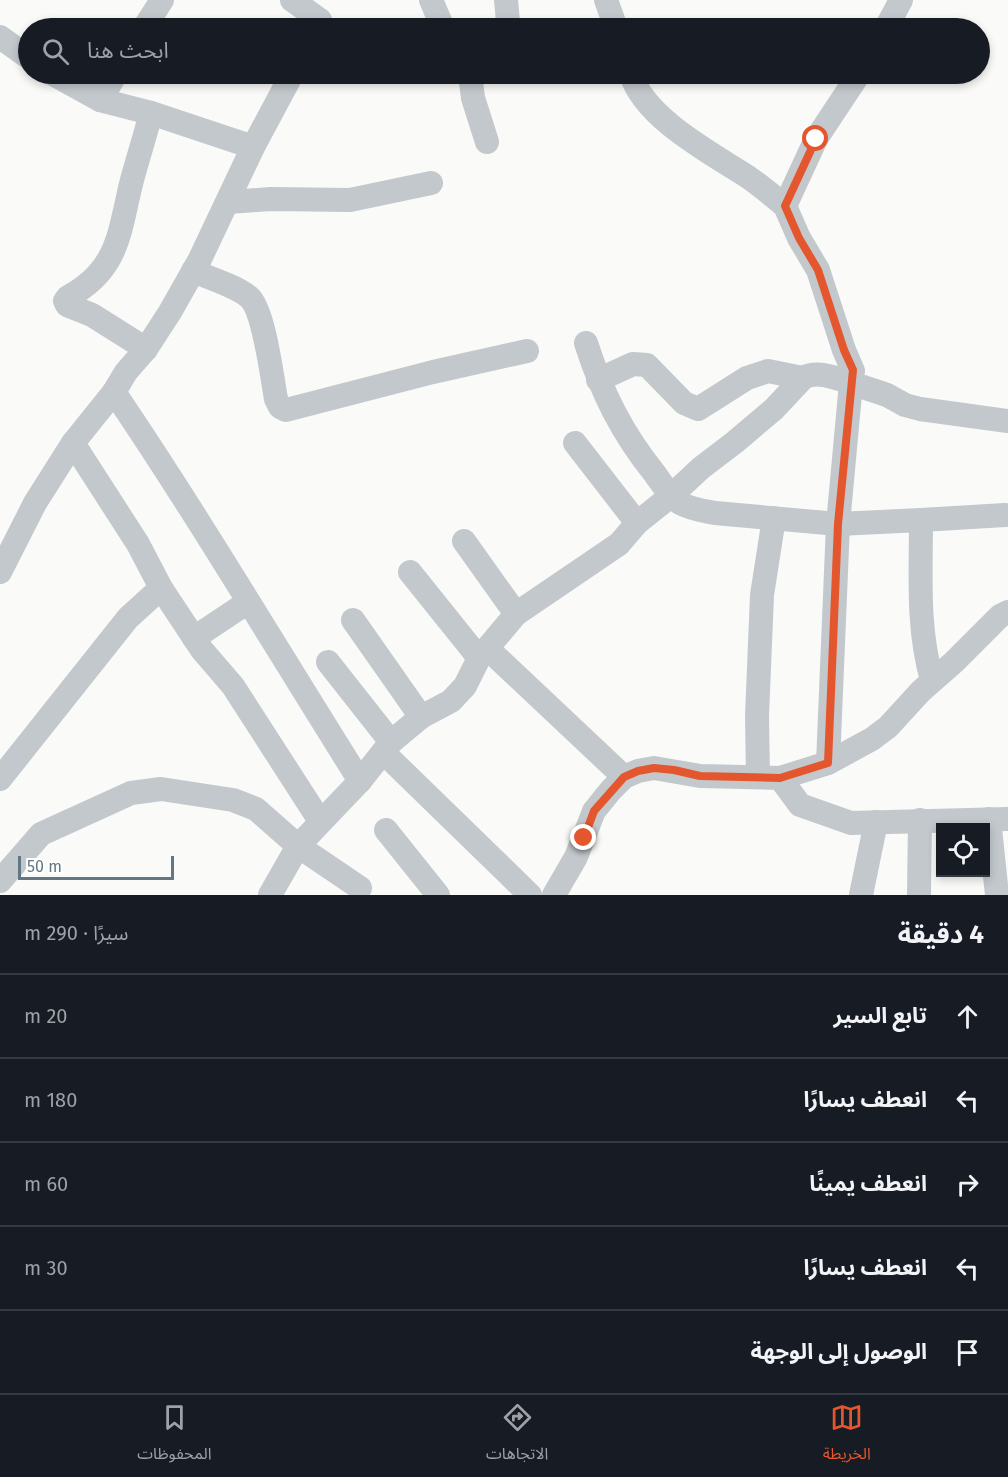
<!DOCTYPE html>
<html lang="ar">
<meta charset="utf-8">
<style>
:root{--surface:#171b24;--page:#242831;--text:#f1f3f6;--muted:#9ea1a6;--line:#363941;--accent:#e4572e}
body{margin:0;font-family:"Fira Sans","Noto Sans Arabic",sans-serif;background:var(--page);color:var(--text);direction:rtl}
.controls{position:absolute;right:18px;bottom:18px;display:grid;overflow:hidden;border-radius:0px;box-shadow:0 3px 9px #0003}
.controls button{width:54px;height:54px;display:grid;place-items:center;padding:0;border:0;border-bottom:2px solid var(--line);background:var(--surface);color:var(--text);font:30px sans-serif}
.scale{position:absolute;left:18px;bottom:15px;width:156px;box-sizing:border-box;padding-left:6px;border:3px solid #657683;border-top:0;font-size:16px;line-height:21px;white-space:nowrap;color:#657683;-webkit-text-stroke:4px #fff;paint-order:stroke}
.stop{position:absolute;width:18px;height:18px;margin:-14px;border:4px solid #e4572e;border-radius:50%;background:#fff}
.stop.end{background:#e4572e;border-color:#fff;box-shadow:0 2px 6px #0008}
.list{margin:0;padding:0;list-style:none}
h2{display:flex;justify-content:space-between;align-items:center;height:78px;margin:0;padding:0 24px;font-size:26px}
h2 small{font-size:20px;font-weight:400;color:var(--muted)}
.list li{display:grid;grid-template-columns:39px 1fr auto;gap:18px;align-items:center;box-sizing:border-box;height:84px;padding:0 24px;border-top:2px solid var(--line)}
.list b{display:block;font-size:22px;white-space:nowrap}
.list em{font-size:20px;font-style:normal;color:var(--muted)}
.icon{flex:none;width:33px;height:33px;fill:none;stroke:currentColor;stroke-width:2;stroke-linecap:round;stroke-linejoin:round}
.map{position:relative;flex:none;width:1008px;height:895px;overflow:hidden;direction:ltr}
.search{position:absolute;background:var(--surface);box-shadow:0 3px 9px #0003;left:18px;right:18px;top:18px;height:66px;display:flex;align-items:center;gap:15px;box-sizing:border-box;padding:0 21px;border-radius:33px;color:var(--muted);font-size:22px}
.sheet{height:498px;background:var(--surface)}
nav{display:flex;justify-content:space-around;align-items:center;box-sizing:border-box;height:84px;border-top:2px solid var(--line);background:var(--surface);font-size:16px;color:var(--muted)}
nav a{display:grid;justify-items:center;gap:3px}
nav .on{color:var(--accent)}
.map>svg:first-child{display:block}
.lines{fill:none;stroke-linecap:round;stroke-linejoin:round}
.minor{stroke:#c3c8cc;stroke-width:24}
.route{stroke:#e4572e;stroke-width:8}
</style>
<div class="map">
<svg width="1008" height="895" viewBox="0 0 1008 895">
<rect width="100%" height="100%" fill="#fafaf8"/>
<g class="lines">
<!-- minor -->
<g class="minor">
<polyline points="292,0 320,20"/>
<polyline points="431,0 443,28"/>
<polyline points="506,0 508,22"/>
<polyline points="606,0 616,28"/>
<polyline points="144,28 162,0"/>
<polyline points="886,28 901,0"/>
<polyline points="0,37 28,57"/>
<polyline points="53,74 100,100 151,113 253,147"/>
<polyline points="470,74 473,98 487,142"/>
<path d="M631,74C644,118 711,153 748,177C761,186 773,196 785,206"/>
<polyline points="859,74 816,139 785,206 799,238 818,270 844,350 853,371 851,383 887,395 905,405 920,409 1008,421"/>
<polyline points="100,100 116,74"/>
<polyline points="229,202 271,199 350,200 431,183"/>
<path d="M193,271C209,278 236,286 249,297C264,310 272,377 276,399L280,407L286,410L433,372L527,351"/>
<path d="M586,343C602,393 622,433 655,474C662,484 670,496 680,503C690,509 704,511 715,513L838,524L921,520C921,574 917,628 932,680"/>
<path d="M146,349L92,315L67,305L65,301L68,297C120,269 119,231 132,180C138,158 145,136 151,113"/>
<polyline points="598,380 633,364 647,365 684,403 698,409 747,378 768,371 803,378"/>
<path d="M114,392C200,519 278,651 360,781"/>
<polyline points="73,443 138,544 161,588 202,650 233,686 320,821"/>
<polyline points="575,443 637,523"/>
<polyline points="921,520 1005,515"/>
<polyline points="464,541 516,614"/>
<polyline points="0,572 35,503 73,443 114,392 126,372 146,349 170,312 200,259 253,147 292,74"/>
<polyline points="410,572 479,658"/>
<polyline points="353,620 421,717"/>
<polyline points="194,638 248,602"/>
<polyline points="488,649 624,777"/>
<polyline points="328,662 391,742"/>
<polyline points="383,752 530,895"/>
<polyline points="758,777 757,716 762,595 774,518"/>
<polyline points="780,778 800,805 851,823 1008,819"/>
<polyline points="0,779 128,618 161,588"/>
<polyline points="989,819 997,895"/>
<polyline points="386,830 438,895"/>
<polyline points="0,881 41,834 131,793 161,789 233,800 256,809 298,846 360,888"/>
<path d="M270,895L298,846L360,781L391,742L421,717L451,701L465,686L479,658L516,614L619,544L637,523L672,495L701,468L735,442L774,409L803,378C817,370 836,378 851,383L838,524L828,763"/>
<polyline points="554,895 576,857 594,811 611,790 624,777 638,771 654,768 700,776 780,778 828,763 872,739 888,727 921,691 954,662 1000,616 1008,612"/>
<polyline points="861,895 876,822"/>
<polyline points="919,895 920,820"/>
</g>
</g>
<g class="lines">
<!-- route -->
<polyline class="route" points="584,838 594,811 624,777 638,771 654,768 674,770 700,776 780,778 828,763 838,524 853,370 844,350 818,270 799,238 785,206 816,139"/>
</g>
</svg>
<div class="controls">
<button><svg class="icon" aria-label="locate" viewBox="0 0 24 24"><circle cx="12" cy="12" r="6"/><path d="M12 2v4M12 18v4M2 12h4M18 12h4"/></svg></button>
</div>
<div class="scale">50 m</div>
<div class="stop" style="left:816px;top:139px"></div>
<div class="stop end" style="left:584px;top:838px"></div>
<div class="search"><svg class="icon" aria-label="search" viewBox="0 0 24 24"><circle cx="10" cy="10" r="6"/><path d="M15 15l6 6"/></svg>ابحث هنا</div>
</div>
<section class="sheet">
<h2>4 دقيقة<small>سيرًا · 290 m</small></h2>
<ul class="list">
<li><svg class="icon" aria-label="ahead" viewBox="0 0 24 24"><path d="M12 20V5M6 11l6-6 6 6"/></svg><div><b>تابع السير</b></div><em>20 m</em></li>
<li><svg class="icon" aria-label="left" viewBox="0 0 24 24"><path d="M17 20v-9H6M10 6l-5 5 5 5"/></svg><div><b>انعطف يسارًا</b></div><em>180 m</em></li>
<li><svg class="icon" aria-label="right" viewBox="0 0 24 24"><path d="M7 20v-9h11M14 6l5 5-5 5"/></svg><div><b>انعطف يمينًا</b></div><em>60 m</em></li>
<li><svg class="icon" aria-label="left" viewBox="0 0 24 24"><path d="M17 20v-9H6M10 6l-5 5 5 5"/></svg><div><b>انعطف يسارًا</b></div><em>30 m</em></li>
<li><svg class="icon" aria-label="arrive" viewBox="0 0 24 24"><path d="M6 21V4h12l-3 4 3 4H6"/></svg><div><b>الوصول إلى الوجهة</b></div></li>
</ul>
</section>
<nav>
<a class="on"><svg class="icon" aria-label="map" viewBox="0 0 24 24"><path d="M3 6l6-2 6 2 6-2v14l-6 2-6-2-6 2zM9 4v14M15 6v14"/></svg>الخريطة</a>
<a><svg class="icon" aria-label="directions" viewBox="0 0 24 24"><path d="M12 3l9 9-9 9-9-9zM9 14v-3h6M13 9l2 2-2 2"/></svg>الاتجاهات</a>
<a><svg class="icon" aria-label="saved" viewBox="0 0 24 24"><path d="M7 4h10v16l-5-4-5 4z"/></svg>المحفوظات</a>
</nav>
